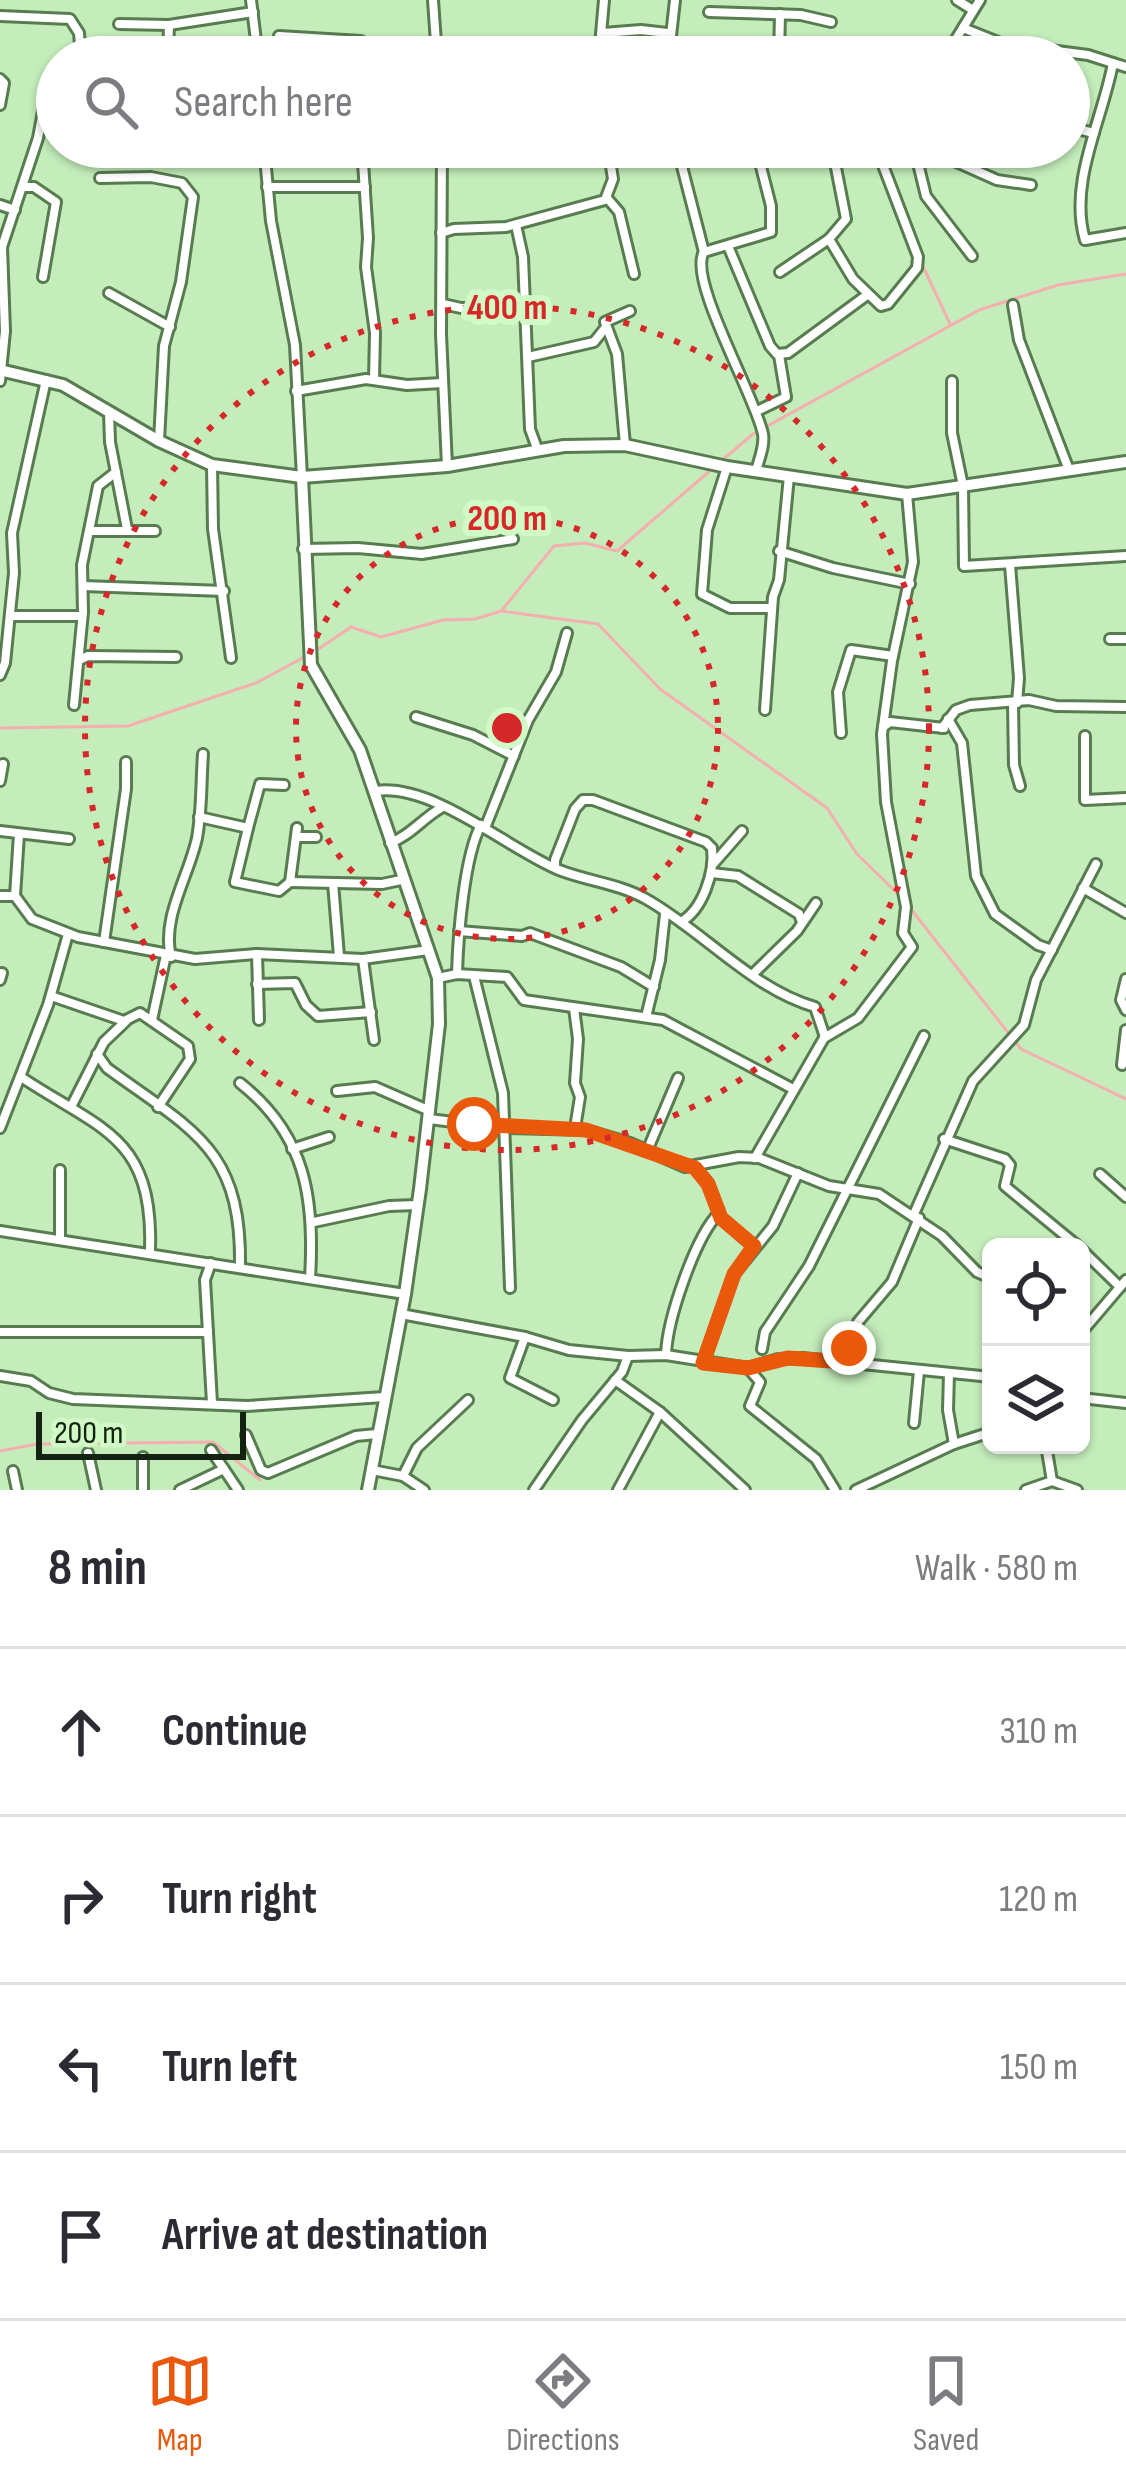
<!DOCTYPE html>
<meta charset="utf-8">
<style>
:root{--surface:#fff;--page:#f2f2f3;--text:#2b2b33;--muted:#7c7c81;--line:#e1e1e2;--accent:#ea580c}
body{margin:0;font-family:"Sofia Sans Condensed",sans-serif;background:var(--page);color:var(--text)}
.controls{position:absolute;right:36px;bottom:36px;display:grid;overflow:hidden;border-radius:18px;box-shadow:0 3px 9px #0004}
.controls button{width:108px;height:108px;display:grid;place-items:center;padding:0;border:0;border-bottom:3px solid var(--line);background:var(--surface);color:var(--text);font:60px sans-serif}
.scale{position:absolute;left:36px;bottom:30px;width:210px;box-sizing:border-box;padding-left:12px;border:6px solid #142311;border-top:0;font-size:33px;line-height:42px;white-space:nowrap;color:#142311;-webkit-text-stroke:9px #d1fac7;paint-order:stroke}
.stop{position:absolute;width:36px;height:36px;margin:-27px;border:9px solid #ea580c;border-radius:50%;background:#fff}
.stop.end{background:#ea580c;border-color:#fff;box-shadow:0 3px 12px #0008}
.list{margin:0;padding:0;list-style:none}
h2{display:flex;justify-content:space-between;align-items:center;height:156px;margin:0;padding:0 48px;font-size:51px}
h2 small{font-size:39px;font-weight:400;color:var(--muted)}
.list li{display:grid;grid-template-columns:78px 1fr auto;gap:36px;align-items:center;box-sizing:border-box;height:168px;padding:0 48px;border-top:3px solid var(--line)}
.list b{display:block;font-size:45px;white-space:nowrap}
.list em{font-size:39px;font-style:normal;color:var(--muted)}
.icon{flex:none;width:66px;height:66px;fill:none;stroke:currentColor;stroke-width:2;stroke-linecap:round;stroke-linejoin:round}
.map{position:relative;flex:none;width:1126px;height:1490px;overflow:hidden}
.search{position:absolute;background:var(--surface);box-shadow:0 3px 9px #0004;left:36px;right:36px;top:36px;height:132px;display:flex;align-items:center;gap:30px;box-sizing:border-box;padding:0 42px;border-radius:66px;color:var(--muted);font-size:45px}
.sheet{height:828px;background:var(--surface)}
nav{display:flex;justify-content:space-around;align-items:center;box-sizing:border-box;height:168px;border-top:3px solid var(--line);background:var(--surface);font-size:33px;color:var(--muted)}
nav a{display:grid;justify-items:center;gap:6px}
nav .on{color:var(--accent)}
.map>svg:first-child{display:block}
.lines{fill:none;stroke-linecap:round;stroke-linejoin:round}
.stream{stroke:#f4afae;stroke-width:3}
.minor-casing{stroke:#577c4f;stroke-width:14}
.tertiary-casing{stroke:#577c4f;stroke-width:16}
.minor{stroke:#fff;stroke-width:8}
.tertiary{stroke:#fff;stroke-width:10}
.route{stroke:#ea580c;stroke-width:15}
.ring{fill:none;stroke:#d62828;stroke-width:6;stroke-dasharray:6 12}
.centre{fill:#d62828;stroke:#d1fac7;stroke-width:6}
.ring-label{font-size:36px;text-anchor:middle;font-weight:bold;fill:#d62828;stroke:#d1fac7;stroke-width:12;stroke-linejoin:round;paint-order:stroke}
</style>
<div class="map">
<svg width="1126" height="1490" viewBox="0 0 1126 1490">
<rect width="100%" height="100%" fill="#c4edbb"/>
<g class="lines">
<!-- stream -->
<g class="stream">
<polyline points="861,40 867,57"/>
<polyline points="921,262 950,324"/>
<polyline points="720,462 753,434 979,310 1058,285 1126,274"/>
<polyline points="502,610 554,546 585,543 617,551 712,469"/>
<polyline points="317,650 351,627 381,637 443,620 475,619 501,611 598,624 660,689 827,808 857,854 900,896"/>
<polyline points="0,728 128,726 256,683 308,655"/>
<polyline points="910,908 1021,1049 1126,1099"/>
<polyline points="0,1451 37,1444 213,1442 260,1480"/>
</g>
<!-- minor casing -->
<g class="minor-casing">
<g id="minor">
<polyline points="251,0 258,57"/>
<polyline points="433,0 437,57"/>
<polyline points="957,0 973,10"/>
<polyline points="709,12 801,15 831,22"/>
<polyline points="0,16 70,19 79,33 81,57"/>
<polyline points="119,24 169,25 253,12"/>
<polyline points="963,28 1003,44 1001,57"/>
<polyline points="603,33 641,30 667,33 673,45 671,57"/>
<polyline points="279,36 361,41 360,57"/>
<polyline points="671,36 675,0"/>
<polyline points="1003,44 1088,55 1113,63"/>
<polyline points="168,57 169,25"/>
<polyline points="599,57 604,0"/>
<polyline points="779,57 780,14"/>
<polyline points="945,57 980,0"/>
<path d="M1126,67L1113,63C1103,119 1068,182 1085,240L1126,233"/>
<polyline points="0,79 4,83 0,105"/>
<polyline points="1069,127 1094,133"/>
<polyline points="264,147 271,221 295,345 302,477"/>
<polyline points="362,147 368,238 366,267 375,333 374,380"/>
<polyline points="442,147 441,334 447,466"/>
<polyline points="677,147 704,252"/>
<path d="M756,147L771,206V232L704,252C687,279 755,395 763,434C765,446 759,459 756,471"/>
<polyline points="914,147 926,196 972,256"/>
<polyline points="923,147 997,180 1031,185"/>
<polyline points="100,178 151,177 182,183 193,197 181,282 164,346 159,441"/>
<polyline points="24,187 34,187 56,202 43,277"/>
<polyline points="267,187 365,187"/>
<polyline points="607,198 619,212 634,274"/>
<polyline points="0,205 15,210"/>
<polyline points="516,225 523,257 530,429 538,451"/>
<polyline points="441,233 454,229 506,227 605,200 613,179 608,147"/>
<polyline points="829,239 853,279 881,306 888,304 917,268 918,257 876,147"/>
<polyline points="728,246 770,346 777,354 788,353 867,295"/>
<polyline points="780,272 829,239 846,219 832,147"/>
<polyline points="109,293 170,327"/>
<polyline points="443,304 461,308 525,307"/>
<polyline points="1013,305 1019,340 1069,470"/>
<polyline points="528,357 594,342 606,327"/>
<polyline points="0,381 5,331 2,247 38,138 50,74"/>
<polyline points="952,381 952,433 963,486 964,566 1126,556"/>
<polyline points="296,391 366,379 407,385 442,383"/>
<polyline points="757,411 786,397 779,355"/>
<polyline points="109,412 110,442 127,529"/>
<polyline points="625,445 617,354 605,322 630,311"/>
<polyline points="212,465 213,529 231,658"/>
<polyline points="727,467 707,530 702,594 730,608 772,608"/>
<polyline points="91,531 155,531"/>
<polyline points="303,549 358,548 422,554 513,539"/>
<polyline points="779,551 833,568 910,584"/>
<polyline points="1010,565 1019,678 1017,703"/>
<polyline points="83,586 224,591"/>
<polyline points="10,616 80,616"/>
<polyline points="1110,639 1126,639"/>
<polyline points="79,660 88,656 176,657"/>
<polyline points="0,675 5,663 14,573 12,533 46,380"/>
<polyline points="1013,704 1014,765 1020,786"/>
<polyline points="74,705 83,612 82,565 98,486 116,472"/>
<polyline points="765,710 773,597 779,580 789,476"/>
<polyline points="416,717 473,735 514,756"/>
<polyline points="948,719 962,743 976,876 995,914 1038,945 1052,950"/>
<polyline points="883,727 890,722 944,728"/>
<polyline points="942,728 956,710 970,705 1029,700 1056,706 1126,707"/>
<polyline points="841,733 838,692 851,650 893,656"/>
<polyline points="1085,736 1085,800 1126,798"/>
<polyline points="0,781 3,764"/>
<path d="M376,791C433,783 508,849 559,870C587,881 620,884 646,899C703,931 752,989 815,1007L825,1037"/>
<polyline points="199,817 248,828 260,784 284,785"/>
<polyline points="248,828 235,882 279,891 290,882 297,828"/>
<polyline points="485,828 528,720 556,672 567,633"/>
<polyline points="0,831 69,839"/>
<polyline points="19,834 15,896 32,919 78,937 195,959 257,954 363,959 429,950"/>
<polyline points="297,837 316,837"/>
<path d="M390,843C410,836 423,818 441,808"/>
<polyline points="714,863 742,831"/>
<path d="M555,867V860L575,809L583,800H593L706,842L712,848C715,872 703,909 681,922"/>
<polyline points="712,873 738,876 799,914 802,922"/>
<polyline points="290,882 382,884 401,880"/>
<polyline points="333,883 339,956"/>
<polyline points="1083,888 1126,913"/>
<polyline points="0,896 15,896"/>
<polyline points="459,931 522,936 530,933 621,967 654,987"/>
<polyline points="104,942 126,789 126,762"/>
<polyline points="257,954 259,1020"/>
<path d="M171,957C161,918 189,876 197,838C202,811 201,781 203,754"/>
<polyline points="363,959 374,1040"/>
<polyline points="754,973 797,931 816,903"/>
<path d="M457,974C458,937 464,856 481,825"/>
<polyline points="474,976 503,1093 510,1288"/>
<polyline points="438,978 457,974 507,977 524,1000 663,1020 793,1089"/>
<polyline points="1126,979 1121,1000 1126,1010"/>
<polyline points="0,980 2,973"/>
<polyline points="257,984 295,983 306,1005 318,1016 371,1012"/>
<polyline points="51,996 124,1021 140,1013 188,1046 190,1059 158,1107"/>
<polyline points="574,1008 578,1039 575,1083 580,1097 575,1128"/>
<polyline points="646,1017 660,960 665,914"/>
<polyline points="152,1020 166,955"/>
<path d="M97,1054L107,1068C193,1131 242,1148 240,1267"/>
<polyline points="1122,1065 1126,1030"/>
<path d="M21,1077C104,1132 154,1136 150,1254"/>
<path d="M240,1083C306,1135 315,1199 310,1278"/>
<polyline points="337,1091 375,1087 430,1111"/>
<polyline points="72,1105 104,1042 126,1021"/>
<polyline points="429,1119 503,1128 586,1130 630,1143 685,1167 739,1157 759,1158 829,1186 879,1194 942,1236 977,1272 991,1278"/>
<polyline points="0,1128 48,1005 68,934"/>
<polyline points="944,1139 1005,1159 1010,1165 1005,1186 1079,1247"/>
<polyline points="292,1149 329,1137"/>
<polyline points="647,1151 678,1078"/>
<polyline points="755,1158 824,1038 858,1018 912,947 903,933 906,907 886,802 882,734 892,661 913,562 907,494"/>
<polyline points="696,1169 708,1183 721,1218 754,1247"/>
<polyline points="60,1170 60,1239"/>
<polyline points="1100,1174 1126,1197"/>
<polyline points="914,1214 973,1081 1024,1025 1036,980 1096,864"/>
<polyline points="314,1222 389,1206 417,1205"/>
<polyline points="0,1231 405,1294"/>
<polyline points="1081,1249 1120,1287"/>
<polyline points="211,1263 205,1280 212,1403"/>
<polyline points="401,1314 525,1337 569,1350 628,1356 666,1355 748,1368 778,1359 803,1358 991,1377"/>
<polyline points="0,1332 208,1332"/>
<polyline points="1081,1333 1126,1280"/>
<polyline points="525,1337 510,1378 553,1400"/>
<polyline points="762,1349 765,1332 809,1266 924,1036"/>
<path d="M666,1355C667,1320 695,1237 719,1213"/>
<polyline points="703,1362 734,1274 773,1226 798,1173"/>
<polyline points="845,1362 858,1322 892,1282 919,1218"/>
<polyline points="748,1368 760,1382 750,1406 816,1459 835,1490"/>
<polyline points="949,1373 948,1410 954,1444"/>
<polyline points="0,1376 31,1381 49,1393 73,1399 247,1406 384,1397"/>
<polyline points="615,1380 660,1412 745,1490"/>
<polyline points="1081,1398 1126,1403"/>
<polyline points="914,1423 919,1371"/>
<polyline points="246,1435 261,1470 268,1473 356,1436 377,1434"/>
<polyline points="1046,1445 1052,1481"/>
<polyline points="211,1450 238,1490"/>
<polyline points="88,1453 96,1490"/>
<polyline points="372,1470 403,1476 424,1490"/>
<polyline points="13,1471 17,1490"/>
<polyline points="403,1476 417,1448 468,1400"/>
<polyline points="143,1490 143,1457"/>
<polyline points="180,1490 224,1469"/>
<polyline points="534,1490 582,1420 622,1372 628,1356"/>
<polyline points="618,1490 660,1412"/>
<polyline points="856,1490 954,1444 991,1432"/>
<polyline points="1026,1490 1052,1481 1077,1490"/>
</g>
</g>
<!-- tertiary casing -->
<g class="tertiary-casing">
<g id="tertiary">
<polyline points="0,370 63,385 159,441 212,465 302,477 447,466 564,446 625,445 727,467 907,494 1126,462"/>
<polyline points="302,477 311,665 360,750 438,978 439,1024 420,1189 405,1294 368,1490"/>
</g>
</g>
<!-- minor -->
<use href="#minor" class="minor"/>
<!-- tertiary -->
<use href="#tertiary" class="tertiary"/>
</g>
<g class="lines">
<!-- route -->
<polyline class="route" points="474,1124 586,1130 695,1168 708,1184 721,1218 754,1246 734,1274 703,1363 748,1368 788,1358 845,1362 849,1348"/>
</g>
<!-- distance rings -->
<g class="ring">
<circle cx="507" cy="728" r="211"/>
<circle cx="507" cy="728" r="422"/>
</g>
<circle cx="507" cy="728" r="18" class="centre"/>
<g class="ring-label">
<text x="507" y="319">400 m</text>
<text x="507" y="530">200 m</text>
</g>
</svg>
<div class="controls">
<button><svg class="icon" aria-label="locate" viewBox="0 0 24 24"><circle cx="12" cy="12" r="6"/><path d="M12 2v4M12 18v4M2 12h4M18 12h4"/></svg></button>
<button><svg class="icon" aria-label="layers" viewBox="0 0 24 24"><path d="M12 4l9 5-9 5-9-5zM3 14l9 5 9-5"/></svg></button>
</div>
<div class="scale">200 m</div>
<div class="stop" style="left:474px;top:1124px"></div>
<div class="stop end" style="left:849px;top:1348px"></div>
<div class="search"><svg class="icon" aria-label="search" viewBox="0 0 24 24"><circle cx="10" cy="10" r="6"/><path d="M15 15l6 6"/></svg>Search here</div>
</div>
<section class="sheet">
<h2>8 min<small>Walk · 580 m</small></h2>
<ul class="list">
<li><svg class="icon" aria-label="ahead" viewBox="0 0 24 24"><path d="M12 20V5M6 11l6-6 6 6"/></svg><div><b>Continue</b></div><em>310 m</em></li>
<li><svg class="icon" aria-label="right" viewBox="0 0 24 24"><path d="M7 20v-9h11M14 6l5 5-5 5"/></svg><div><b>Turn right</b></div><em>120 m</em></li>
<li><svg class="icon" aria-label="left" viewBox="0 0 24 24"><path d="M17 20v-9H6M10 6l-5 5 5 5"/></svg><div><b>Turn left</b></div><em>150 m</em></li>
<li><svg class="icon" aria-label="arrive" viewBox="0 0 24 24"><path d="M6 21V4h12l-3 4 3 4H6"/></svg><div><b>Arrive at destination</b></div></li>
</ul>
</section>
<nav>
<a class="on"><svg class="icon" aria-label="map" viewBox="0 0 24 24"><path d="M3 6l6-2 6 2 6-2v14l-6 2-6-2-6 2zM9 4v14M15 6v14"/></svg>Map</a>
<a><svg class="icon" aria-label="directions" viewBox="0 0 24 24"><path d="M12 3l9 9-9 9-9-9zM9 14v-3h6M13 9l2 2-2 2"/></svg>Directions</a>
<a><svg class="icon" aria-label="saved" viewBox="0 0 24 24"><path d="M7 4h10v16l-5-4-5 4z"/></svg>Saved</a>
</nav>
